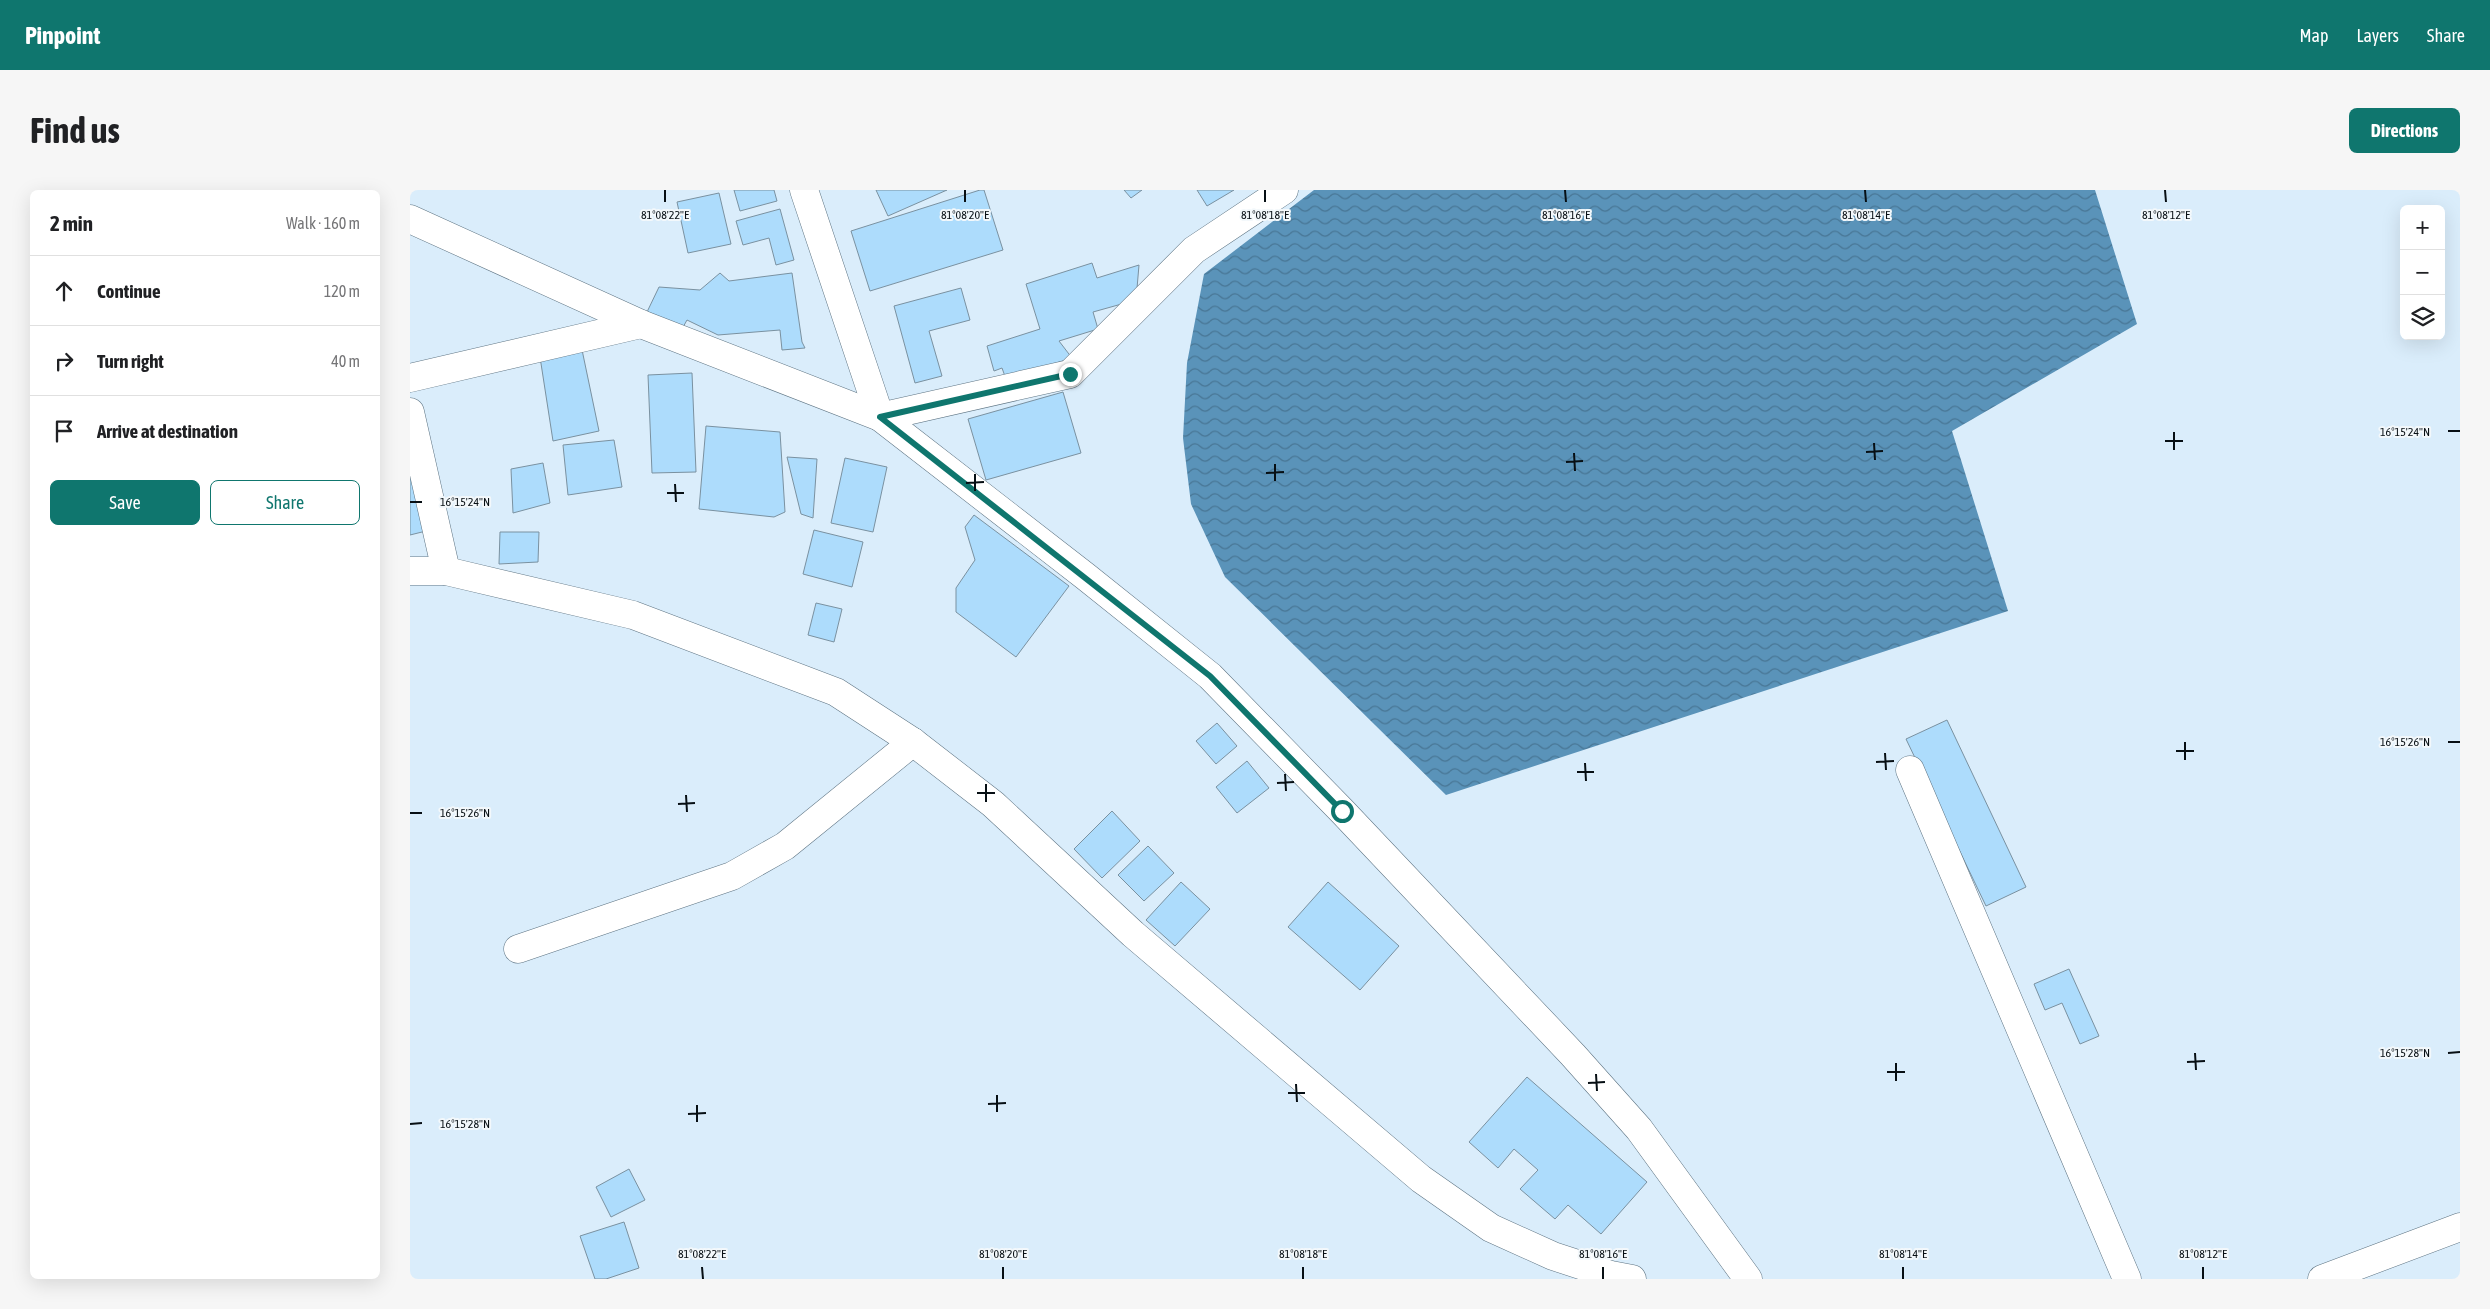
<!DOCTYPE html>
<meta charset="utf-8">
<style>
:root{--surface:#fff;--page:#f6f6f6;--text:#202124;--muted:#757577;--line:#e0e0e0;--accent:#0f766e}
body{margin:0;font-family:"Asap Condensed",sans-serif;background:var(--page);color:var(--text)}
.controls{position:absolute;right:15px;top:15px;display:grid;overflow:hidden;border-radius:8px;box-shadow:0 5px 20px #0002}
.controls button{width:45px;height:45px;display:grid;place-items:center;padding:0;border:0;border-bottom:1px solid var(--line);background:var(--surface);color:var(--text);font:25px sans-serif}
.stop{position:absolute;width:15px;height:15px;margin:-11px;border:4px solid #0f766e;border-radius:50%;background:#fff}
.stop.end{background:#0f766e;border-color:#fff;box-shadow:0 1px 5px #0008}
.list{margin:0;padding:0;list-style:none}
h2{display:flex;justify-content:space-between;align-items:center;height:65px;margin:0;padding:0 20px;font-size:21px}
h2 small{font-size:16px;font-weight:400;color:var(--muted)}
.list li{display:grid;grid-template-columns:32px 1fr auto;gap:15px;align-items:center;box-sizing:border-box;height:70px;padding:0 20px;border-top:1px solid var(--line)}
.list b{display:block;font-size:19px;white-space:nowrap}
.list em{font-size:16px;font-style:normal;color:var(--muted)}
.actions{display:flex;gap:10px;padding:15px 20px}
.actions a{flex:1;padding:11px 0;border:1px solid var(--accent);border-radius:8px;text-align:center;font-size:18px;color:var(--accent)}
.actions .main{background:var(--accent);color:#fff}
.icon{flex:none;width:28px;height:28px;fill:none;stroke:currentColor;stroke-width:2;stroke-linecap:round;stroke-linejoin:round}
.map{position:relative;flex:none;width:2050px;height:1089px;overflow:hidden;border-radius:8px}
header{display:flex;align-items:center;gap:30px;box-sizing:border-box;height:70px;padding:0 25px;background:var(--accent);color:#fff}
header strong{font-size:24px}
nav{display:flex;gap:28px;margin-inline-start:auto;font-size:18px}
.intro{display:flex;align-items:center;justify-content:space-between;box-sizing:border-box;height:120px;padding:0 30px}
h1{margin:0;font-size:35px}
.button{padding:12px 22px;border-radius:8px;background:var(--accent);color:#fff;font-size:18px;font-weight:700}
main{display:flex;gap:30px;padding:0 30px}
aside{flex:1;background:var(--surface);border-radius:8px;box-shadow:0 5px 20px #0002}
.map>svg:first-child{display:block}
.water{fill:url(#water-waves)}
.building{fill:#addcfc;stroke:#7a91a0}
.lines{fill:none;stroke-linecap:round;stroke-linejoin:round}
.minor-casing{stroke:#5e7483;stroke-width:29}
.minor{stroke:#fff;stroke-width:28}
.route{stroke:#0f766e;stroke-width:6}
.ticks{fill:none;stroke:#070f14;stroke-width:2}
.ticks-label{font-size:12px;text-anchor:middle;fill:#070f14;stroke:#f3f8fb;stroke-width:4;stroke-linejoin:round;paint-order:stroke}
</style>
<header>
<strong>Pinpoint</strong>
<nav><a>Map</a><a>Layers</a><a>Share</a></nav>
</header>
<div class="intro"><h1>Find us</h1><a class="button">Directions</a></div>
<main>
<aside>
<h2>2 min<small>Walk · 160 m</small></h2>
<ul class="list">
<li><svg class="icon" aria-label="ahead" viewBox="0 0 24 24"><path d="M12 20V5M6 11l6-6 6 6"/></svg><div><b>Continue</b></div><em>120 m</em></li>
<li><svg class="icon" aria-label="right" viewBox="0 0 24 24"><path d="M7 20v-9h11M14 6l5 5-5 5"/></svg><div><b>Turn right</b></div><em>40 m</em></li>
<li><svg class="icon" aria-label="arrive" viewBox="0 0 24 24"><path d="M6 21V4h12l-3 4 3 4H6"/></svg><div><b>Arrive at destination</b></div></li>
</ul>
<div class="actions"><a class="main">Save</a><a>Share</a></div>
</aside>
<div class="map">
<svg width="2050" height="1089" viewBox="0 0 2050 1089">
<defs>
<pattern id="water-waves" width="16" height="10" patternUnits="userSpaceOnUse" patternTransform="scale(1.25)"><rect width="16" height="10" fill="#5a93b9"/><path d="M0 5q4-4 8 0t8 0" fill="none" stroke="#487695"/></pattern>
</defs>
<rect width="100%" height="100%" fill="#daedfb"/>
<!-- water -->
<polygon class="water" points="904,0 1685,0 1727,134 1542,241 1598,421 1036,605 815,387 781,314 773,248 777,173 794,84"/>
<!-- building -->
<g class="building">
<polygon points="324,0 364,0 367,11 330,21"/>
<polygon points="466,0 537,0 478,26"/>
<polygon points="570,0 574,0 593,60 460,101 441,41"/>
<polygon points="714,0 732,0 721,8"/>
<polygon points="787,0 824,0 797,16"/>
<polygon points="309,3 321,54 278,63 267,12"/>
<polygon points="370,19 384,70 366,75 359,48 333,55 326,31"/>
<polygon points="682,73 687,88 729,75 726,110 683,122 688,139 649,151 662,168 596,189 592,178 584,181 577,156 630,139 616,94"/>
<polygon points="310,83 319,91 382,83 392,152 395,158 372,160 370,140 308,145 277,130 272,139 237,122 249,97 290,100"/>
<polygon points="551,98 560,130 519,141 532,186 505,193 484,116"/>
<polygon points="171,155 189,241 143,251 130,167"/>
<polygon points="282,183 286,282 242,283 238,185"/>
<polygon points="653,202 671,263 576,290 558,229"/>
<polygon points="296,236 370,242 375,322 364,327 289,319"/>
<polygon points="204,250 212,297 158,305 153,255"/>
<polygon points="377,267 407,269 403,328 391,324"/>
<polygon points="435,268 477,277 463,342 421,333"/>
<polygon points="133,273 140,313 103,323 101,279"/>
<polygon points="0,277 20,340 0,345"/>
<polygon points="564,325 659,396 606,467 546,422 546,398 565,370 555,337"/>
<polygon points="404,340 453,352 442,397 393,384"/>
<polygon points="90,342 129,342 128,372 89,374"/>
<polygon points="406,413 432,419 424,452 398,445"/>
<polygon points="1537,530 1616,697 1576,716 1496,549"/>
<polygon points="807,533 827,556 806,574 786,551"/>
<polygon points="837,571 859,598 827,623 806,597"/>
<polygon points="702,621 730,651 692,688 664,659"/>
<polygon points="738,656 764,683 734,711 708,685"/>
<polygon points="771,692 800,719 765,756 736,730"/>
<polygon points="918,692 989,756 950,800 878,737"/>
<polygon points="1659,779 1689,846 1670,854 1652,813 1635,820 1624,794"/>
<polygon points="1117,887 1237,992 1191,1044 1158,1015 1145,1029 1110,999 1128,980 1104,959 1088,978 1059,952"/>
<polygon points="219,979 235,1010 201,1027 186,997"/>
<polygon points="214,1032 229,1078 196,1089 185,1089 170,1046"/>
</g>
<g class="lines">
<!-- minor casing -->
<g class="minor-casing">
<g id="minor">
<polyline points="394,0 470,227 660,184 784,60 874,0"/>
<polyline points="0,29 231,134 470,227 675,386 800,486 932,621 1163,865 1229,939 1338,1089"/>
<polyline points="0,188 231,134"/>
<polyline points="0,222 36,381"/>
<polyline points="0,381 36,381 223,425 426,502 503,552 583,614 723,744 1011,989 1081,1038 1143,1066 1201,1085 1222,1089"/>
<polyline points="1500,580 1717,1089"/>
<polyline points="108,759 322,686 375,656 503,552"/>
<polyline points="1912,1089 2050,1037"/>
</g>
</g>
<!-- minor -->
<use href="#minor" class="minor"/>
</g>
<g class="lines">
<!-- route -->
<polyline class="route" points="660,184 470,227 800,486 932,621"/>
</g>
<!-- ticks -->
<path class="ticks" d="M255,0V12M555,0V12M855,0V12M1155,0L1156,12M1455,0L1456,12M1755,0L1756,12M2038,241H2050M1764,242V260M1755,251H1773M1464,253L1465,270M1456,262L1473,261M1164,263L1165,281M1156,272L1173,271M865,274V291M856,283L874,282M565,284V301M556,293L574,292M265,294L266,312M257,303H274M0,312H12M1775,552V570M2038,552H2050M1766,561H1784M1475,563L1476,580M1466,572L1484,571M1175,573L1176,591M1167,582H1184M875,584L876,601M867,593L884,592M576,594V612M567,603H585M276,605L277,622M268,614L285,613M0,623H12M1785,863L1786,880M2038,863L2050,862M1777,872L1795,871M1486,873V891M1477,882H1495M1186,884L1187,901M1178,893L1195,892M886,894L887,912M878,903H895M587,905V922M578,914L596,913M287,915V932M278,924L296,923M0,934L12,933M292,1077L293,1089M593,1077V1089M893,1077V1089M1193,1077V1089M1493,1077V1089M1793,1077V1089"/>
<g class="ticks-label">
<text x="255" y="29">81°08'22"E</text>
<text x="555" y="29">81°08'20"E</text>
<text x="855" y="29">81°08'18"E</text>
<text x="1156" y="29">81°08'16"E</text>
<text x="1456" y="29">81°08'14"E</text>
<text x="1756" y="29">81°08'12"E</text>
<text x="1995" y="246">16°15'24"N</text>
<text x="55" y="316">16°15'24"N</text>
<text x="1995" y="556">16°15'26"N</text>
<text x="55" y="627">16°15'26"N</text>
<text x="1995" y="867">16°15'28"N</text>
<text x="55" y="938">16°15'28"N</text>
<text x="292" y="1068">81°08'22"E</text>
<text x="593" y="1068">81°08'20"E</text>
<text x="893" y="1068">81°08'18"E</text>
<text x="1193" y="1068">81°08'16"E</text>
<text x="1493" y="1068">81°08'14"E</text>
<text x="1793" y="1068">81°08'12"E</text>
</g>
</svg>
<div class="controls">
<button>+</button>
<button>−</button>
<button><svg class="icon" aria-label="layers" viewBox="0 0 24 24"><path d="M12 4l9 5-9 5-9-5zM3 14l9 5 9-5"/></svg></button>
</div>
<div class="stop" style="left:932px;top:621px"></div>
<div class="stop end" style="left:660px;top:184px"></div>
</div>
</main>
